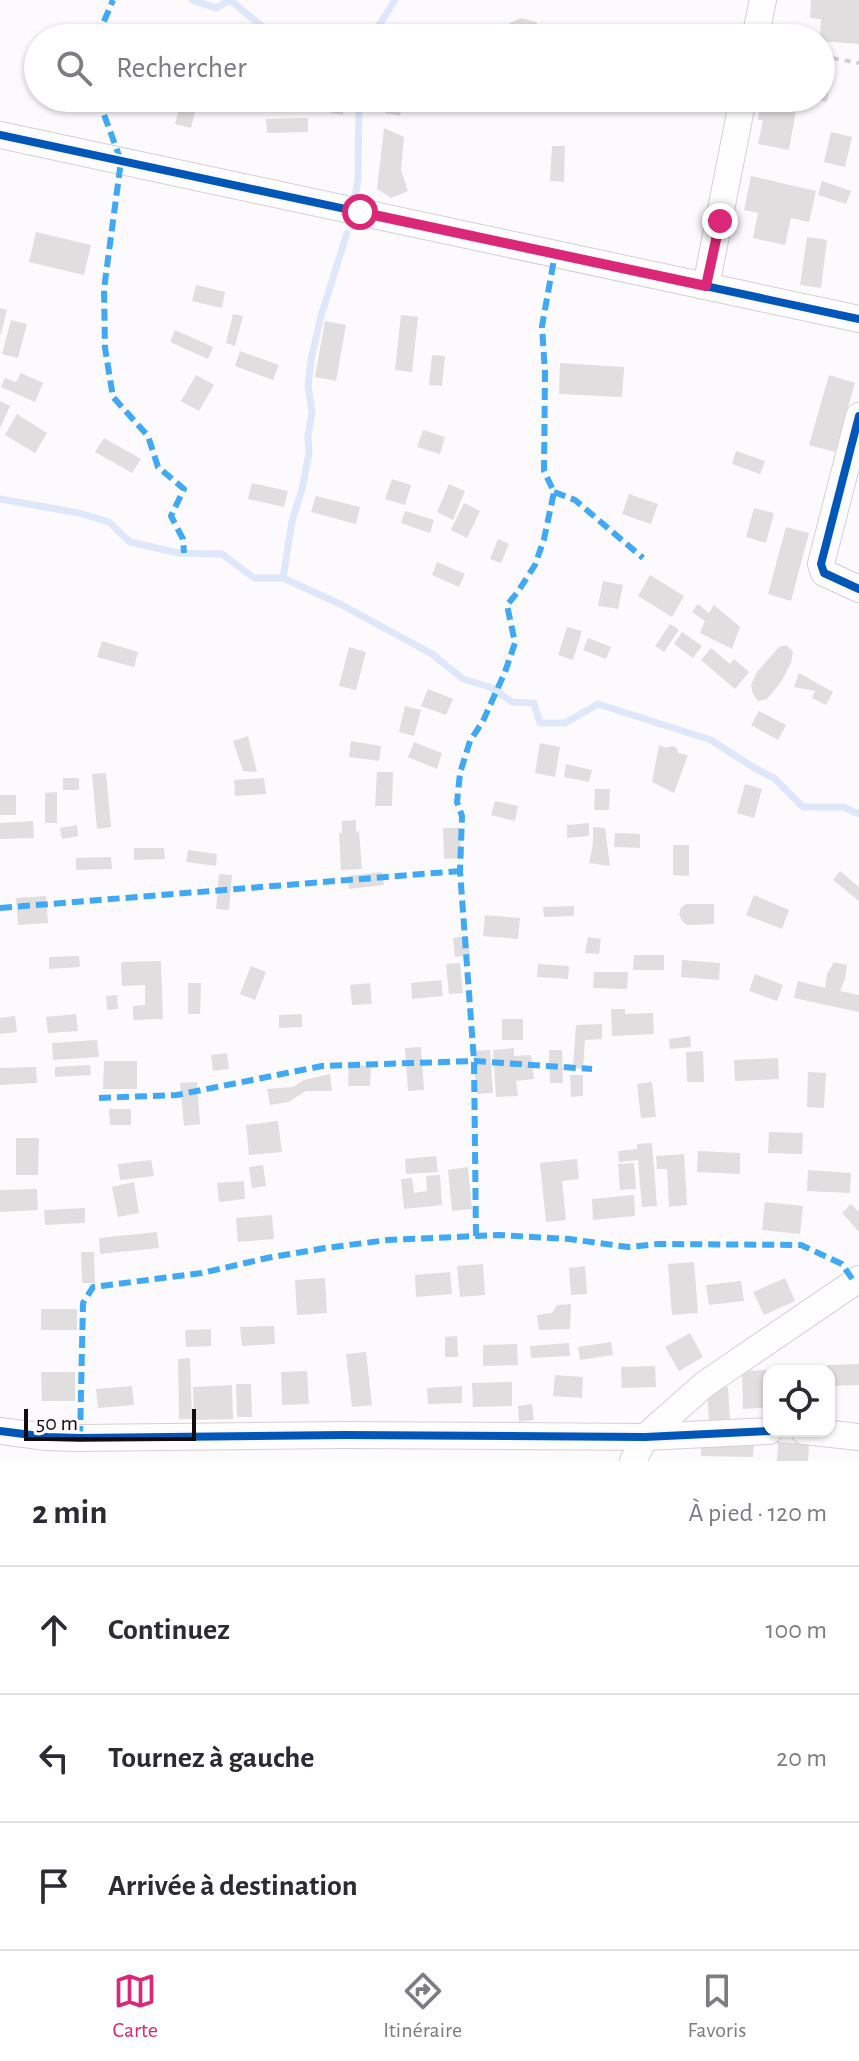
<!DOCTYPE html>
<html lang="fr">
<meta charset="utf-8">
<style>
:root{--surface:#fff;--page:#f2f2f3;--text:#2b2b33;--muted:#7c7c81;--line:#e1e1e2;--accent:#db2777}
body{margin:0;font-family:"Alegreya Sans",sans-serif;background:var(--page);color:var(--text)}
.controls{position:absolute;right:24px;bottom:24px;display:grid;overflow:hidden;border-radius:16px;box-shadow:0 2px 6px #0004}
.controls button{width:72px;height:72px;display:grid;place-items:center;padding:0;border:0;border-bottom:2px solid var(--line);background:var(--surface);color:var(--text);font:40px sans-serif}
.scale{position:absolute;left:24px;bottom:20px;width:172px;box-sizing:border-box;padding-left:8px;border:4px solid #100d10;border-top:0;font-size:22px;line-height:28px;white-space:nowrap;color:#100d10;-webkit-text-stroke:6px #fdf9fe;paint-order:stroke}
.stop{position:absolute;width:24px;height:24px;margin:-18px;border:6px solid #db2777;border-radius:50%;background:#fff}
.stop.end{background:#db2777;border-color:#fff;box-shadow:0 2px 8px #0008}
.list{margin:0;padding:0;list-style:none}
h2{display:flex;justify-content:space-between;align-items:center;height:104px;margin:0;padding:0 32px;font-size:34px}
h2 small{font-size:26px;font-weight:400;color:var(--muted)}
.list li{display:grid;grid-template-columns:52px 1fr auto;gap:24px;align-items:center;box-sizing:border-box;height:128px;padding:0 32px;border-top:2px solid var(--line)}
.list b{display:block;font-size:30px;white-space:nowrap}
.list em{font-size:26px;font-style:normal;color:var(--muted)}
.icon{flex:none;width:44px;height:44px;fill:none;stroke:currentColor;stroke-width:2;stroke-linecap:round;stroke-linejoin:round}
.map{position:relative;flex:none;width:859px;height:1461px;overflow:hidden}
.search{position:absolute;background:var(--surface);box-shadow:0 2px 6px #0004;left:24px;right:24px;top:24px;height:88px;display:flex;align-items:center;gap:20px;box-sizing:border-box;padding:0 28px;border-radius:44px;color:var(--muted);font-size:30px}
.sheet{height:488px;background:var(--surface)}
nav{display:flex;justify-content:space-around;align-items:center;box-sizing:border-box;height:112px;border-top:2px solid var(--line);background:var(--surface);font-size:22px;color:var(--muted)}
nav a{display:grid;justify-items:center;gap:4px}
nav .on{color:var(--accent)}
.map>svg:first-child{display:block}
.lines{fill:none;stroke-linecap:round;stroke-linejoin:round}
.stream{stroke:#dfe8fa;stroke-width:7}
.building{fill:#e0dede}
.minor-casing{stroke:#d3d0d4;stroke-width:28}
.path{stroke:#d2d1d2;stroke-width:4;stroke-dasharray:6 6;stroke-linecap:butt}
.minor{stroke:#fffeff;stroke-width:26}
.quiet{stroke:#3fa9f5;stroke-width:6;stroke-dasharray:12 6;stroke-linecap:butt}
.cycleway-casing{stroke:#fdf9fe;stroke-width:13}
.cycleway{stroke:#0057b8;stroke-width:8}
.route{stroke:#db2777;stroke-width:10}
</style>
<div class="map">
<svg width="859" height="1461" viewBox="0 0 859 1461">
<rect width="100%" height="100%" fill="#fcfafd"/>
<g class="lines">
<!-- stream -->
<g class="stream">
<polyline points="192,0 216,8 230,0 275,37 279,38"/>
<polyline points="371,38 395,0"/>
<polyline points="355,197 358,180 359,98"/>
<polyline points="0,499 79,513 109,522 130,542 179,553 222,554 254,578 283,578 340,604 432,654 463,679 490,687 512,702 534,703 540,723 565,723 598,704 711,740 756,769 774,778 803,807 843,807 859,814"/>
<polyline points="283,578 292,521 302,489 309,453 308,436 312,412 308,386 311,359 321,316 347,233"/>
</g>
</g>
<!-- building -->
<g class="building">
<polygon points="811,0 859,0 859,44 821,41 820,38 821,19 810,18"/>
<polygon points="521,18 536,22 541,30 543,38 503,38 504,29 510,23"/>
<polygon points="821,60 833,62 827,102 815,100 815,98 821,98"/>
<polygon points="332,98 346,98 343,115 330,113"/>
<polygon points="388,98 403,98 400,116 385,113"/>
<polygon points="761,99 797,105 789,150 758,144 763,120 758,120"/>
<polygon points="181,100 197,104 191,128 175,124"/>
<polygon points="308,118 308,132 267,133 266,119"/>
<polygon points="384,128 404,137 401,170 408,191 391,198 377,189"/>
<polygon points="831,132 852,137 845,167 824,162"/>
<polygon points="552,146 565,146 564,182 550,181"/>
<polygon points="751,176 816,191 809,222 791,218 785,245 753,238 758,213 744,210"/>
<polygon points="822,181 851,191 846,204 818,195"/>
<polygon points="36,232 91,245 84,275 29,262"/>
<polygon points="807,237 827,240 821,288 800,285"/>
<polygon points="196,285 225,292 222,308 192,301"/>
<polygon points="0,308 7,310 1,334 0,334"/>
<polygon points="233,314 243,316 235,346 226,343"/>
<polygon points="401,315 418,317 412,372 395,370"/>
<polygon points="11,320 27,324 18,358 2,354"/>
<polygon points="325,321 346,325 336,381 315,377"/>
<polygon points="175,330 213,347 208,359 170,342"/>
<polygon points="240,351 279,365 273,380 235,366"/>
<polygon points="432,355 445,356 442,386 429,385"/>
<polygon points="560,363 624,367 622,397 559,394"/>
<polygon points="21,373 43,383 35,402 1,387 5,378 16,382"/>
<polygon points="196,375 214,385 199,411 181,401"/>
<polygon points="829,375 855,383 835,452 809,445"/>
<polygon points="0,401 10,406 0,428"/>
<polygon points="17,414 47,433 35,453 5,435"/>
<polygon points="423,430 445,437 440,454 417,447"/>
<polygon points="104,438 141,459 132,473 95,452"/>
<polygon points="736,451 765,461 760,474 732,464"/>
<polygon points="392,479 411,485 405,505 385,499"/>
<polygon points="252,483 288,491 284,507 248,499"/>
<polygon points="449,484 465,491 453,520 437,512"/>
<polygon points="629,494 658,504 651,524 622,514"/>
<polygon points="316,496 360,507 356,524 311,512"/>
<polygon points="464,503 480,511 467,538 451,530"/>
<polygon points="754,508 774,513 766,543 746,537"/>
<polygon points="405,511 434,520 430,533 401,523"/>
<polygon points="786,527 809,533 791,601 768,594"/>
<polygon points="498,539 509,544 501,563 490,559"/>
<polygon points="437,562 465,574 459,587 432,575"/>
<polygon points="650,575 684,596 672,617 638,596"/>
<polygon points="603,581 623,585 618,609 598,606"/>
<polygon points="698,604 709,613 714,605 740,627 732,649 700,633 705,621 692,612"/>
<polygon points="670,624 679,630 664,652 655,646"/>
<polygon points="567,627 582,631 573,660 558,655"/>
<polygon points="682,632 702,646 693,658 674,644"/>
<polygon points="588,638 611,647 606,659 583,650"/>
<polygon points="102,641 138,652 134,667 97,657"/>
<polygon points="787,645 793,652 791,663 781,682 767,699 758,701 753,694 751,685 757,672 779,647"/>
<polygon points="349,647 366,652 356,690 339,686"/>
<polygon points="711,648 730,664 734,659 749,672 735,689 701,660"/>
<polygon points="799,673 833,692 826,705 812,698 815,691 794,687"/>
<polygon points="428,689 453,699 446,715 421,706"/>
<polygon points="405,706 421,710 414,736 399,732"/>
<polygon points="759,711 786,725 778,740 751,725"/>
<polygon points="248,736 257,772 243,771 233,741"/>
<polygon points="351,741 381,746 379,761 349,757"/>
<polygon points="414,742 442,753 437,769 408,757"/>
<polygon points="540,743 560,747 555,777 535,773"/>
<polygon points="659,745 666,748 672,746 677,748 678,753 688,755 674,793 652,782"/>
<polygon points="566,764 592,770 589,782 564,777"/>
<polygon points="377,772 393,772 392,806 375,806"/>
<polygon points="106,773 111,827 97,829 92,774"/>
<rect x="63" y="778" width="16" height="12"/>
<polygon points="264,778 266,794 235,796 234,780"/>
<polygon points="745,784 762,789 754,818 737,813"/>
<polygon points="595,789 610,789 609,810 594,810"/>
<polygon points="57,792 57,823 45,823 45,793"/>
<rect x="0" y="795" width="16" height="20"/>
<polygon points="495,801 518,806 515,821 491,815"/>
<polygon points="356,820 356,832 359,831 362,869 341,870 339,833 342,833 342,821"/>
<polygon points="33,821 34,838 0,839 0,823"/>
<polygon points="589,823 589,836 567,838 567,825"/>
<polygon points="77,825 78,836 62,839 60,828"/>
<polygon points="593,827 605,828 610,866 589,863 593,843"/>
<polygon points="443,828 460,828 461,858 444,859"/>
<polygon points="615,833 640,834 640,848 614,847"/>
<polygon points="673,845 689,845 689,876 673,875"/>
<polygon points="134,848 164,848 165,859 134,860"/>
<polygon points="188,850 217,854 216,866 186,862"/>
<polygon points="111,857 112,869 76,870 76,858"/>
<polygon points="840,871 859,887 859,901 833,880"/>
<polygon points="382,872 384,885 349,889 348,876"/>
<polygon points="219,874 232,875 229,910 216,909"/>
<polygon points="754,895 789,910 782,929 746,915"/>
<polygon points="46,896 48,923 18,925 16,898"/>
<polygon points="686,904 714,904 714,924 687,925 682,921 679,914 681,908"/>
<polygon points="574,906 574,916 544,917 543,907"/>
<polygon points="485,915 520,918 518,939 483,936"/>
<polygon points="468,936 470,955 455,957 453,938"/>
<polygon points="588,937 601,939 599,954 585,953"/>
<polygon points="634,955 664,955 664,970 633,970"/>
<polygon points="79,956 80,967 49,969 49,957"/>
<polygon points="682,960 720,963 719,980 681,977"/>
<polygon points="161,961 163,1019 133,1020 133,1006 145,1005 145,985 122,986 121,962"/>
<polygon points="834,962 847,965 845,979 840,991 859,995 859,1012 794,998 798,981 825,988 827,974"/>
<polygon points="460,963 463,993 449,994 446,964"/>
<polygon points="538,964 569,966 568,979 537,977"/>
<polygon points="251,966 266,972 255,1000 240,994"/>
<polygon points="594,972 628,972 627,989 593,988"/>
<polygon points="755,974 783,985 777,1001 749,991"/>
<polygon points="441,980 443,996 412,999 411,983"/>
<polygon points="188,983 201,983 200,1014 188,1014"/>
<polygon points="370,983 372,1004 352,1005 350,985"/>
<polygon points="117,995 118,1009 107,1010 106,996"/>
<polygon points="611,1009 625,1009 625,1014 653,1013 654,1034 612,1036"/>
<polygon points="76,1014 78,1031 48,1033 46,1017"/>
<polygon points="302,1014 302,1027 279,1028 279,1015"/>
<polygon points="15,1016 17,1032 0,1034 0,1018"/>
<rect x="502" y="1019" width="21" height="21"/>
<polygon points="602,1024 602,1039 585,1040 583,1069 573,1068 576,1025"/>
<polygon points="690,1036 691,1047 670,1049 669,1039"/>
<polygon points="97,1040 99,1057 53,1060 52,1043"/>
<polygon points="421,1047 424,1090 408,1091 405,1048"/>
<polygon points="514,1048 514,1056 531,1055 534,1079 516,1081 518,1096 496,1097 493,1050"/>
<polygon points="490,1050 493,1093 477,1094 473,1051"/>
<polygon points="549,1050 562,1050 563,1083 550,1083"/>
<polygon points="703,1051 704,1082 687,1082 686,1052"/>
<polygon points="227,1053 229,1069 213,1071 211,1055"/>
<polygon points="778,1058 779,1079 735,1081 734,1060"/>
<polygon points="104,1061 137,1061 137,1089 103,1089"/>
<polygon points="90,1065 91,1075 55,1077 55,1067"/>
<polygon points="349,1065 371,1066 370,1086 348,1086"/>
<polygon points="36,1067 37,1083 0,1085 0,1068"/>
<polygon points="808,1072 826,1073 824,1108 807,1107"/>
<polygon points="330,1074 332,1091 306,1091 288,1102 270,1105 267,1089 293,1087 304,1080"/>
<polygon points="570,1075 583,1075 583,1096 571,1097"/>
<polygon points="197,1082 200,1124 184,1126 180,1083"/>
<polygon points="652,1082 656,1117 641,1118 637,1084"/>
<polygon points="109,1109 131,1109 131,1125 110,1125"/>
<polygon points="278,1121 282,1152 249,1155 246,1125"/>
<polygon points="769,1132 803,1133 802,1154 768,1153"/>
<polygon points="16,1138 39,1138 38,1175 16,1175"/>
<polygon points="652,1143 657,1206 642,1207 638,1160 619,1162 618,1151 637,1149 637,1144"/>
<polygon points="698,1151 740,1153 740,1174 697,1172"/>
<polygon points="684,1154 687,1205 669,1207 667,1169 657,1169 656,1156"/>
<polygon points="436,1156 438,1172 406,1174 405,1159"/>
<polygon points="577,1159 579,1179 562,1181 566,1220 546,1222 540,1163"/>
<polygon points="151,1160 154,1176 120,1180 118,1164"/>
<polygon points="634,1163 636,1189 620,1190 618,1164"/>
<polygon points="263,1165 266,1186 252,1188 249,1167"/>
<polygon points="468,1167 472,1209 452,1211 448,1170"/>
<polygon points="808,1170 851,1173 850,1193 807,1191"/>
<polygon points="440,1175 442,1205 404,1209 401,1179 412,1178 414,1193 427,1191 426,1176"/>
<polygon points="244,1181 245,1199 219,1202 217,1183"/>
<polygon points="134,1182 139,1213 118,1217 112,1187"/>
<polygon points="37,1189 38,1210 0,1212 0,1190"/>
<polygon points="634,1195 635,1216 593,1220 592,1199"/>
<polygon points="765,1202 803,1206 800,1234 762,1230"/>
<polygon points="851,1204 858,1211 859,1210 859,1232 842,1213"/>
<polygon points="85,1208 85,1223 45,1225 44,1210"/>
<polygon points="272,1215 274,1239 238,1242 236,1218"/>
<polygon points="157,1232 159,1248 100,1254 99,1238"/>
<polygon points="81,1252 94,1252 95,1283 82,1283"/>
<polygon points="694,1262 698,1313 672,1315 668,1264"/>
<polygon points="483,1264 485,1295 460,1297 457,1266"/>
<polygon points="585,1266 587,1294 571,1295 569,1268"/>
<polygon points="450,1272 452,1294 416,1297 415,1275"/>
<polygon points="325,1278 327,1313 297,1315 295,1280"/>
<polygon points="785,1278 795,1301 764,1315 753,1292"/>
<polygon points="741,1281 744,1301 709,1305 706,1285"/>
<polygon points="571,1304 570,1329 539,1330 537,1315 552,1313 557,1305"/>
<rect x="41" y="1309" width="36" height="21"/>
<polygon points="274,1326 275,1344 242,1346 240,1327"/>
<polygon points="211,1329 211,1346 186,1347 185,1330"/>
<polygon points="690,1333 703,1357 679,1371 665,1347"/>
<polygon points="457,1336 458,1357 445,1357 445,1337"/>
<polygon points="611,1342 613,1355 580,1360 578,1347"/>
<polygon points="569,1343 570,1356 531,1358 530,1346"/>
<polygon points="517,1344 518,1365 483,1366 483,1345"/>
<polygon points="366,1352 372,1405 352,1407 346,1354"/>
<polygon points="190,1358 192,1419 179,1419 178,1359"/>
<polygon points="859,1364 859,1385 829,1386 829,1371 827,1371 827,1365"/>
<polygon points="655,1366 656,1387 622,1388 621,1367"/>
<polygon points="769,1370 769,1407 743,1409 742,1371"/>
<polygon points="307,1371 309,1404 282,1405 281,1372"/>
<polygon points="41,1372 75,1372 75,1401 42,1401"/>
<polygon points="555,1375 583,1377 582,1398 553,1396"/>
<polygon points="512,1382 512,1406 473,1407 472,1383"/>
<polygon points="236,1384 251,1384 252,1417 237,1417"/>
<polygon points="232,1385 233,1419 194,1420 193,1387"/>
<polygon points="132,1386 134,1405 98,1408 96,1389"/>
<polygon points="462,1386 462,1403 428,1404 427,1388"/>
<polygon points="728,1387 730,1421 709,1422 707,1388"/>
<polygon points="532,1404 534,1420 519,1422 518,1406"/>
<polygon points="701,1440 754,1440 753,1457 701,1456"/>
<polygon points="778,1442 809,1444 808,1461 777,1461"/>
</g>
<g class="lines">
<!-- minor casing -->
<g class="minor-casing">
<g id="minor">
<polyline points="755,38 763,0"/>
<polyline points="0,135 859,319"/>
<polyline points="706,286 743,98"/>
<polyline points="859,416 821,564 824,573 859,589"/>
<polyline points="0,1431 47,1437 80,1438 344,1435 645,1437 769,1431"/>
<polyline points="804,1431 859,1437"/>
<polyline points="633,1461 645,1437 705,1384 859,1279"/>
</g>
</g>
<!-- path -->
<polyline class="path" points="821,56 859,63"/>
<!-- minor -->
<use href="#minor" class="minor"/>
<!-- quiet -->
<g class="quiet">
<polyline points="97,38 113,0"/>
<polyline points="98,98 121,161 104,289 105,348 113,397 148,436 158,467 184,489 171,516 183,539 184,553"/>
<polyline points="554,492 575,500 643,558"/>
<polyline points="0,908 460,871"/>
<polyline points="99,1098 177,1095 322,1066 474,1061 592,1069"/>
<polyline points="476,1236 474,1061 460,871 462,816 457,802 460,773 470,741 483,721 505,672 515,643 507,605 517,593 535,565 544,539 554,492 544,471 545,373 542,326 555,254"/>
<polyline points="80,1438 83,1303 93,1287 202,1273 267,1258 325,1248 388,1240 499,1235 569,1239 628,1247 658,1244 801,1245 842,1264 855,1283"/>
</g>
<!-- cycleway casing -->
<g class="cycleway-casing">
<g id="cycleway">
<polyline points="0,135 859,319"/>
<polyline points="859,416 821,564 824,573 859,589"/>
<polyline points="0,1431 47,1437 80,1438 344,1435 645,1437 769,1431"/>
</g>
</g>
<!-- cycleway -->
<use href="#cycleway" class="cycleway"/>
</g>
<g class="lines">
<!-- route -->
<polyline class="route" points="360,212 706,286 720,221"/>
</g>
</svg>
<div class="controls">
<button><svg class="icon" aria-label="locate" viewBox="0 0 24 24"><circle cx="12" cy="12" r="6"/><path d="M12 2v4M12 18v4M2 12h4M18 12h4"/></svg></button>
</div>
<div class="scale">50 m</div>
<div class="stop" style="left:360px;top:212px"></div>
<div class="stop end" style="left:720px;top:221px"></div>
<div class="search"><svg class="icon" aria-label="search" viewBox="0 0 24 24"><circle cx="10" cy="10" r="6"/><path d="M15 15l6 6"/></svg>Rechercher</div>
</div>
<section class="sheet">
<h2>2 min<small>À pied · 120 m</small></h2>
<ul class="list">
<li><svg class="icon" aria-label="ahead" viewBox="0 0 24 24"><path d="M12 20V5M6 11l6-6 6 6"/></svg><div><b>Continuez</b></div><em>100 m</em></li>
<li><svg class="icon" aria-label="left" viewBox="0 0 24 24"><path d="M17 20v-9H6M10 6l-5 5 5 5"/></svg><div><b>Tournez à gauche</b></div><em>20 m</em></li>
<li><svg class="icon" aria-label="arrive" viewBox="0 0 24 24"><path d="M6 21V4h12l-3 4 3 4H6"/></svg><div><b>Arrivée à destination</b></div></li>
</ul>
</section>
<nav>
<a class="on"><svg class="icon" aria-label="map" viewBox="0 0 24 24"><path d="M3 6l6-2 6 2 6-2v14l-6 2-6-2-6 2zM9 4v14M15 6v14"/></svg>Carte</a>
<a><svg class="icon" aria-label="directions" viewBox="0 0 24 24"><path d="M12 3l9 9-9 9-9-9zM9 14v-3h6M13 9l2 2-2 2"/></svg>Itinéraire</a>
<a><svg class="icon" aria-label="saved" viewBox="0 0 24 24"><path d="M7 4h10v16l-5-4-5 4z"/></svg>Favoris</a>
</nav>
